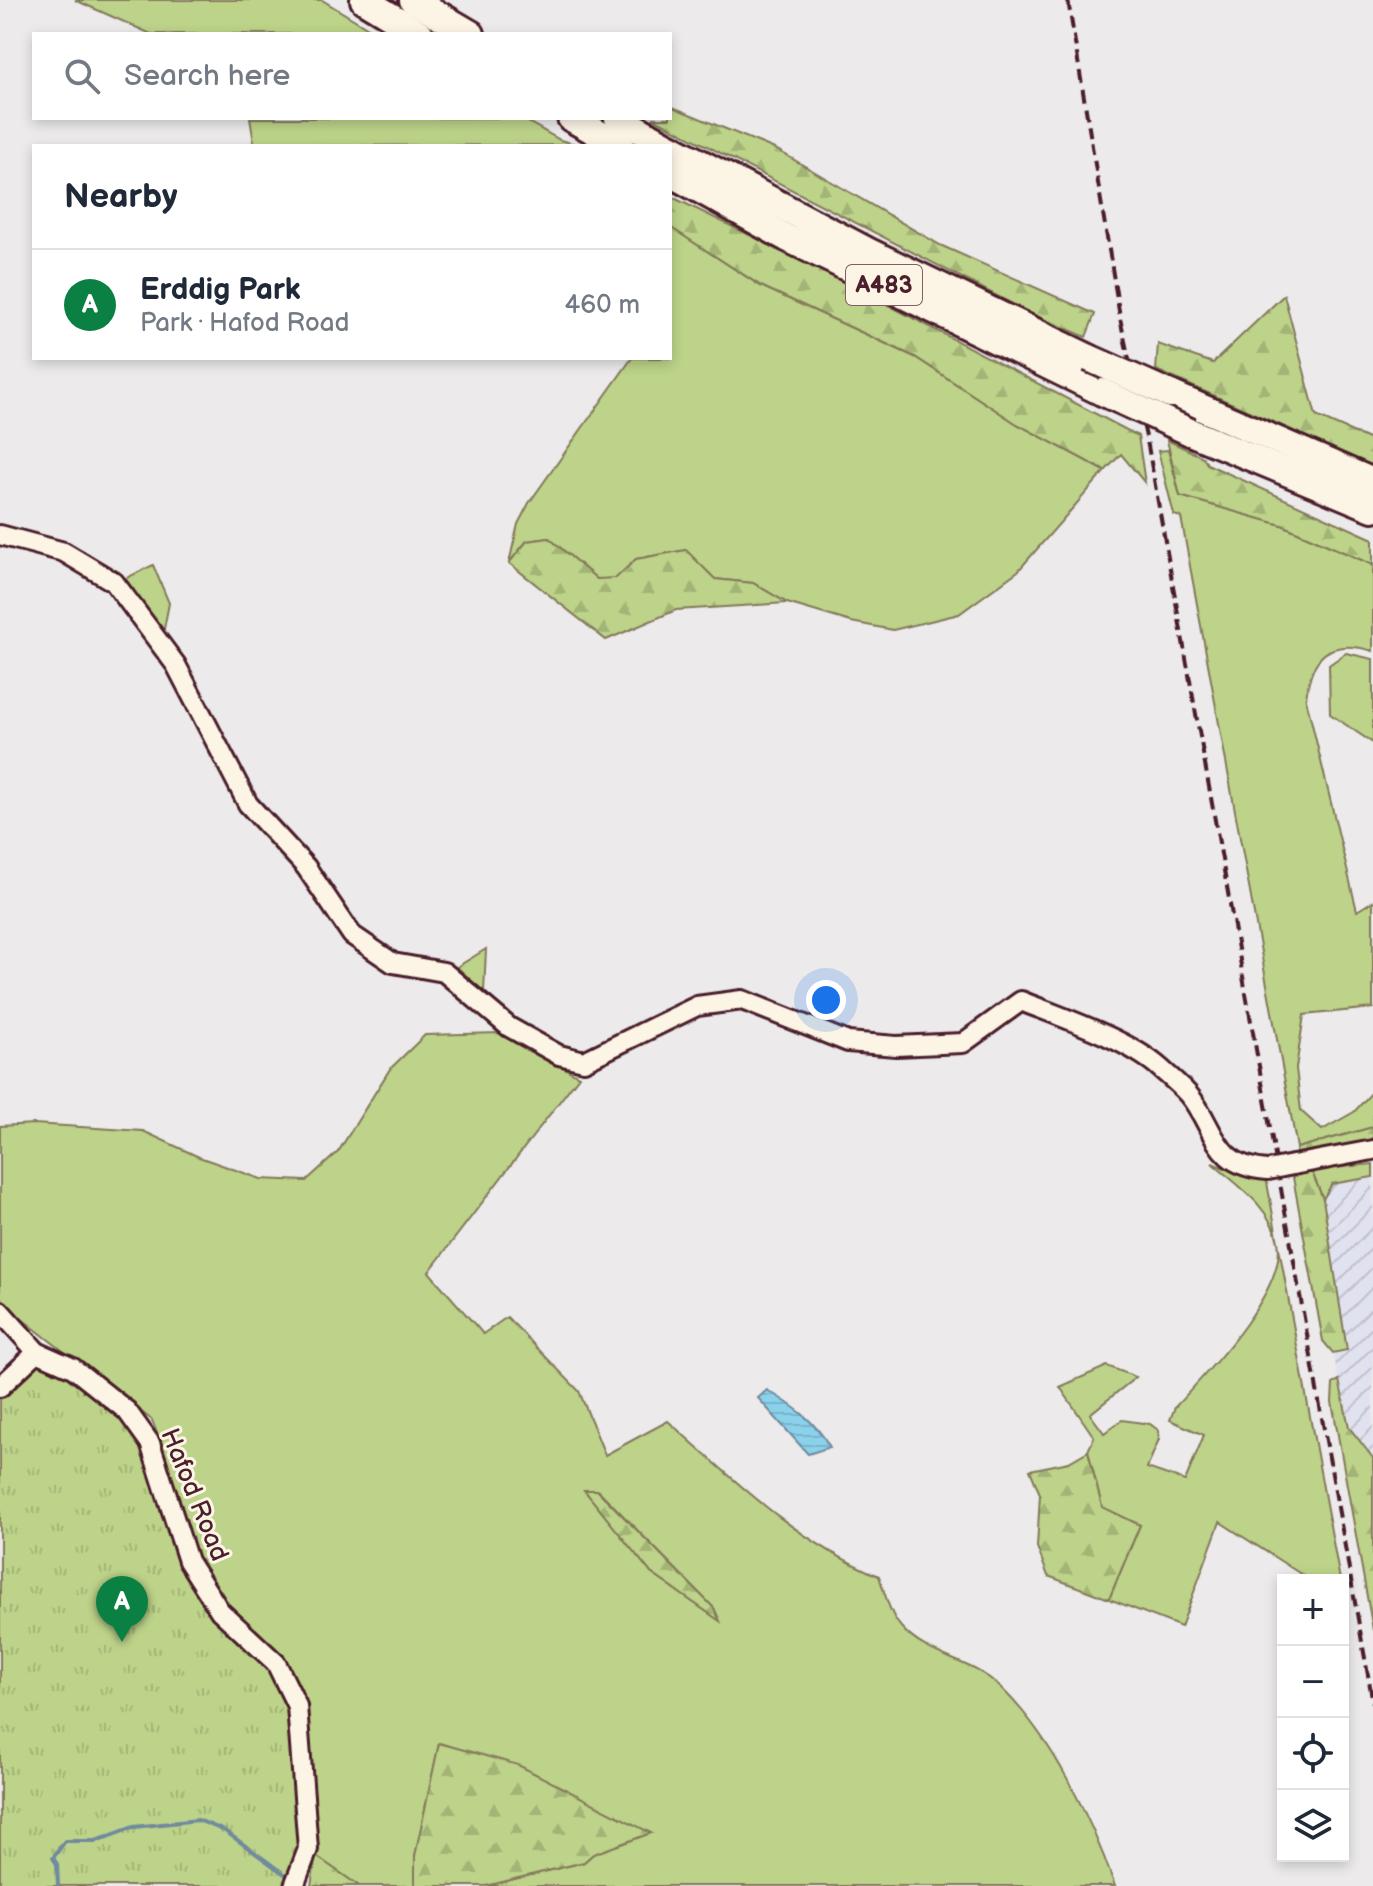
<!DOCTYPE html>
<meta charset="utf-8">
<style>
:root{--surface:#fff;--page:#f2f2f3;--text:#1f2937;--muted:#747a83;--line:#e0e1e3;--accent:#0b8043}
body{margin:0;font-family:"Balsamiq Sans",sans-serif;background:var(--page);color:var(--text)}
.controls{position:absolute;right:24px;bottom:24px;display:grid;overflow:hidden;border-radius:0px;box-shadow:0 4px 12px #0003}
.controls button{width:72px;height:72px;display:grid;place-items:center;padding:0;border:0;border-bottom:2px solid var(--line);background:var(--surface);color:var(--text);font:40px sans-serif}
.you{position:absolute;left:826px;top:1000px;width:28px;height:28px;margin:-20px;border:6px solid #fff;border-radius:50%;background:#1a73e8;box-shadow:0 0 0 12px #1a73e833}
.badge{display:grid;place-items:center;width:52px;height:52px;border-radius:50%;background:var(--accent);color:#fff;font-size:26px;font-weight:700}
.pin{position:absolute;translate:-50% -66px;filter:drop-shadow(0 2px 4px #0008)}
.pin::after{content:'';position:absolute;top:42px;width:28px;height:24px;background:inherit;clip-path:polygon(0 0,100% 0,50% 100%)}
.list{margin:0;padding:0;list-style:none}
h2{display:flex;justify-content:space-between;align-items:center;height:104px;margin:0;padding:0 32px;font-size:34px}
h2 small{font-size:26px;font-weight:400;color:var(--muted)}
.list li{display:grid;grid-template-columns:52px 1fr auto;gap:24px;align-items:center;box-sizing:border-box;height:112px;padding:0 32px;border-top:2px solid var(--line)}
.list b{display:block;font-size:30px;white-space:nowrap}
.list p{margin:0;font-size:26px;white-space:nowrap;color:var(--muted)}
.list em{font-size:26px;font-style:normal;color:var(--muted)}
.icon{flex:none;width:44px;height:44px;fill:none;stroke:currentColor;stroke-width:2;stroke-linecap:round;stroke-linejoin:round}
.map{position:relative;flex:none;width:1373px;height:1886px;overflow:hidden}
.search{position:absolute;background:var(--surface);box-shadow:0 4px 12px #0003;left:32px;top:32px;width:640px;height:88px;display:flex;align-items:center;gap:20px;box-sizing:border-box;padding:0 28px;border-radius:0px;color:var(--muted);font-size:30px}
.panel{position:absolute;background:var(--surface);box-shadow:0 4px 12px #0003;left:32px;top:144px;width:640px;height:216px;border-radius:0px}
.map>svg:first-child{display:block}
.industrial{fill:url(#industrial-furrows)}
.grass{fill:#bcd389;stroke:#83795a;stroke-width:2;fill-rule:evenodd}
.forest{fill:url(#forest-firs);stroke:#83795a;stroke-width:2}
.park{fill:url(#park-tufts);stroke:#83795a;stroke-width:2}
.water{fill:url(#water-rules);stroke:#708a9e;stroke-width:2}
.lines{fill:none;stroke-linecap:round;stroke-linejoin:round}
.stream{stroke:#708a9e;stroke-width:4}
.minor-casing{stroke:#4a1f2b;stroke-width:24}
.highway-casing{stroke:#4a1f2b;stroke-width:32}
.minor{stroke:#fcf5e5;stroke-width:18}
.highway{stroke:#fcf5e5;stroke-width:26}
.rail{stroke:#4a1f2b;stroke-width:4;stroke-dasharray:12 6;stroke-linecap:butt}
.minor-bridge-casing{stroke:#4a1f2b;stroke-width:24;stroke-linecap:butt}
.highway-bridge-casing{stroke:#4a1f2b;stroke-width:32;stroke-linecap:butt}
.minor-bridge{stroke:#fcf5e5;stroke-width:18}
.highway-bridge{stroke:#fcf5e5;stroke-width:26}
.labels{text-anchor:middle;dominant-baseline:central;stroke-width:6;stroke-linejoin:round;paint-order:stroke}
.shield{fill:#fcf5e5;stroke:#7f5f63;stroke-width:2}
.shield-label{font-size:24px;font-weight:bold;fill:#4a1f2b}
.street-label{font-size:26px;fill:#4a1f2b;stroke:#fcf5e5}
</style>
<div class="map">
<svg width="1373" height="1886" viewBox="0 0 1373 1886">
<defs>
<pattern id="industrial-furrows" width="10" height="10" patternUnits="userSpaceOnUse" patternTransform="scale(2)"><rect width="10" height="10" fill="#e1e2ef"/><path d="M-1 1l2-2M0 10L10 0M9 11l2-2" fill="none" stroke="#c3c1cd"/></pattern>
<pattern id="forest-firs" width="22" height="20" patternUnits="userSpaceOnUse" patternTransform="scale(2)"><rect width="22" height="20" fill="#bcd389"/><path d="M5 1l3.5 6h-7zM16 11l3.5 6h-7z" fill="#a3b576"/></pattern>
<pattern id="park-tufts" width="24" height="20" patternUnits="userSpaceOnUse" patternTransform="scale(2)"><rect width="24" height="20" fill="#bcd389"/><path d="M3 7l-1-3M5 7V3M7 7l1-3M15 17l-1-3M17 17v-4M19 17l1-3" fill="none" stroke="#a3b576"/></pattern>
<pattern id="water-rules" width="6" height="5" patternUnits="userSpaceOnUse" patternTransform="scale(2)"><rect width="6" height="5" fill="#8ad2eb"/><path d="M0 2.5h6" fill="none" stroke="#79b4ca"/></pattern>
</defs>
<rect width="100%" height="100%" fill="#eceaeb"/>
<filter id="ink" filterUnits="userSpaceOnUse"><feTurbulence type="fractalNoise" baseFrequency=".0125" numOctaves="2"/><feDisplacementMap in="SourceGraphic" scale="16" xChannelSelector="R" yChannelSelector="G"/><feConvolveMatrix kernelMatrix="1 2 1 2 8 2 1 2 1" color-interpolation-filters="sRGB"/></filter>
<g filter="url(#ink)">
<!-- industrial -->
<polygon class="industrial" points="1373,1177 1373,1458 1349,1427 1333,1353 1347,1350 1323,1199 1332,1184"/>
<!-- grass -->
<g class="grass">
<polygon points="75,0 322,0 378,34 151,34"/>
<polygon points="250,118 521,118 560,140 578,145 259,146 254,142"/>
<polygon points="670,227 761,286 915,357 1017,424 1105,471 1018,571 959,614 893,630 851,622 787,603 753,583 715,579 685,550 636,559 616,579 597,579 549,538 527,541 509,563 518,524 529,503 632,358 670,358"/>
<path d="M1168,450L1180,496L1282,525L1373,565V651C1329,638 1311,655 1306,699L1357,911L1373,901V1008L1304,1015L1296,1068L1301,1111L1322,1130L1354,1112L1373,1091V1127L1297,1148L1181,517L1174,515L1158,451Z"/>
<polygon points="153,565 169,603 163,634 122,580"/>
<polygon points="1346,653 1373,659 1373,743 1330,714 1329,665"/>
<path d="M500,1033L579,1076L429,1272L483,1334L507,1317L579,1391L605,1455L668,1421C734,1480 797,1542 879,1576C885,1593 889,1613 901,1627C926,1657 971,1659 999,1686C1052,1736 1091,1819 1115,1886H486L584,1862L593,1854L650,1833L439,1744L415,1856V1886H359L316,1856L303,1705L282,1656L224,1605L194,1556L170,1492L167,1460L152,1420L8,1308L0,1296V1126L34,1124L143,1131L199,1157L261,1179L306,1181L338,1152L390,1069L425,1035ZM598,1490L714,1608L719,1620L651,1573Z"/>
<path d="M1212,1163L1248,1178L1266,1177L1340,1580H1310L1220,1522L1181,1627L1109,1599L1140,1525L1102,1507L1088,1451L1094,1437L1060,1387L1107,1366L1136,1377L1090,1414L1104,1433L1122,1420L1150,1424L1158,1430L1159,1439L1147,1468L1185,1481L1204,1435L1170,1420L1175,1407C1205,1375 1288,1289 1278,1242C1271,1207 1237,1185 1212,1163Z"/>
<polygon points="1373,1164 1373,1177 1332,1184 1323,1199 1311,1170"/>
</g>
<!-- forest -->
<g class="forest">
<polygon points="670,106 777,150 940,245 1095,314 1086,337 1032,314 653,118 670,118"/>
<polygon points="670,196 833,276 1138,436 1145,483 1121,454 1105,471 1017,424 915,357 761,286 670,227"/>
<polygon points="1284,295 1316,416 1373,441 1373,466 1156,370 1158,344 1213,363"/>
<polygon points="1167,440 1203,457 1207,464 1373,539 1373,565 1282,525 1180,496"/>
<polygon points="549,538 597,579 616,578 636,559 686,550 715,579 753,583 787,603 676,610 606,640 509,563 527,541"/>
<polygon points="486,949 484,992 457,967"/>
<polygon points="1373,1127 1373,1142 1295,1156 1297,1148"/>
<polygon points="1311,1170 1323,1199 1347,1350 1333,1353 1323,1341 1292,1172"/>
<polygon points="1339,1380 1349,1427 1373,1458 1373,1630 1332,1402 1333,1384"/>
<polygon points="1088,1451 1102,1507 1140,1525 1109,1599 1048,1576 1037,1547 1040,1494 1030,1470 1069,1462"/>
<polygon points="584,1490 597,1490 714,1608 720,1621 651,1573"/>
<polygon points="439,1743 518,1765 651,1833 593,1854 584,1862 486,1886 415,1886 415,1856"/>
<polygon points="316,1856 359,1886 311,1886"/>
</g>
<!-- park -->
<polygon class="park" points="39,1361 72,1372 120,1417 144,1454 179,1566 216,1619 272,1666 288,1706 302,1846 286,1886 0,1886 0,1398"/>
<!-- water -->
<path class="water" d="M767,1390C794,1406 814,1420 830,1447L808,1454L758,1398Z"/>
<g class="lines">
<!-- stream -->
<polyline class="stream" points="58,1886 57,1864 53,1858 65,1841 96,1841 134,1827 198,1820 225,1831 290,1878"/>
<!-- minor casing -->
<g class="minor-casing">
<g id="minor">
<path d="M0,535L64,552L114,582L176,665L248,804L306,867L352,935L393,963L444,972L509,1027L559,1055L584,1061L697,1006L742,1000L848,1042L896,1046L963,1043L1021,1001C1061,1017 1129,1040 1160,1068C1169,1076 1180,1085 1188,1094C1217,1128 1211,1166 1268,1170"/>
<polyline points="1293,1165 1373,1150"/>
<polyline points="0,1311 37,1352 73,1368 127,1411 150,1443 188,1561 220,1611 276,1663 297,1706 308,1849 294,1886"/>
<polyline points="0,1387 37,1352"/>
</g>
</g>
<!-- highway casing -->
<g class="highway-casing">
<g id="highway">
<polyline points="364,0 420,34"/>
<polyline points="413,0 471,34"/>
<polyline points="571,118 621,146"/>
<polyline points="618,118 668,146"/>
<polyline points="670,147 869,252 1089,358"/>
<polyline points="670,173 787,238 1102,392"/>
<polyline points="1170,394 1373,482"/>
<polyline points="1190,432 1373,508"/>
</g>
</g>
<!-- minor -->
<use href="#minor" class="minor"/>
<!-- highway -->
<use href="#highway" class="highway"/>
<!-- rail -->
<polyline class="rail" points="1068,0 1121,323 1148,446 1373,1703"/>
<!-- minor-bridge casing -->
<g class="minor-bridge-casing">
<polyline id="minor-bridge" points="1268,1170 1293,1165"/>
</g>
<!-- highway-bridge casing -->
<g class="highway-bridge-casing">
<g id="highway-bridge">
<polyline points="1089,358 1170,394"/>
<polyline points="1102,392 1190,432"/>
</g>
</g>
<!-- minor-bridge -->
<use href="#minor-bridge" class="minor-bridge"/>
<!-- highway-bridge -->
<use href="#highway-bridge" class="highway-bridge"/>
</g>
</g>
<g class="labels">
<!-- shield labels -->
<rect class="shield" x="846" y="265" width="76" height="40" rx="6"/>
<g class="shield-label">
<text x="884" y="285">A483</text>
</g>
<!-- street labels -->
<g class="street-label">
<text transform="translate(194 1495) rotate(68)">Hafod Road</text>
</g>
</g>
</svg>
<div class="controls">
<button>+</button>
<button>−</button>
<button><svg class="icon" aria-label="locate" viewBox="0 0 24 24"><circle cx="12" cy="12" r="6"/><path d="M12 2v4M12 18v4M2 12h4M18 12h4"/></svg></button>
<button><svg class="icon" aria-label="layers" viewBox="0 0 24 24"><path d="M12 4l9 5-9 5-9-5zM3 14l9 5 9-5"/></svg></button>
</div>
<div class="you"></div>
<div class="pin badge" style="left:122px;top:1642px">A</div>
<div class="search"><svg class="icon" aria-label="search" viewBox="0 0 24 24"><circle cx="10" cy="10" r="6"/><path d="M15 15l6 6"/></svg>Search here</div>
<section class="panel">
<h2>Nearby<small></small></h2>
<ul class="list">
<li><span class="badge">A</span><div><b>Erddig Park</b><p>Park · Hafod Road</p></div><em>460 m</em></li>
</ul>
</section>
</div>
